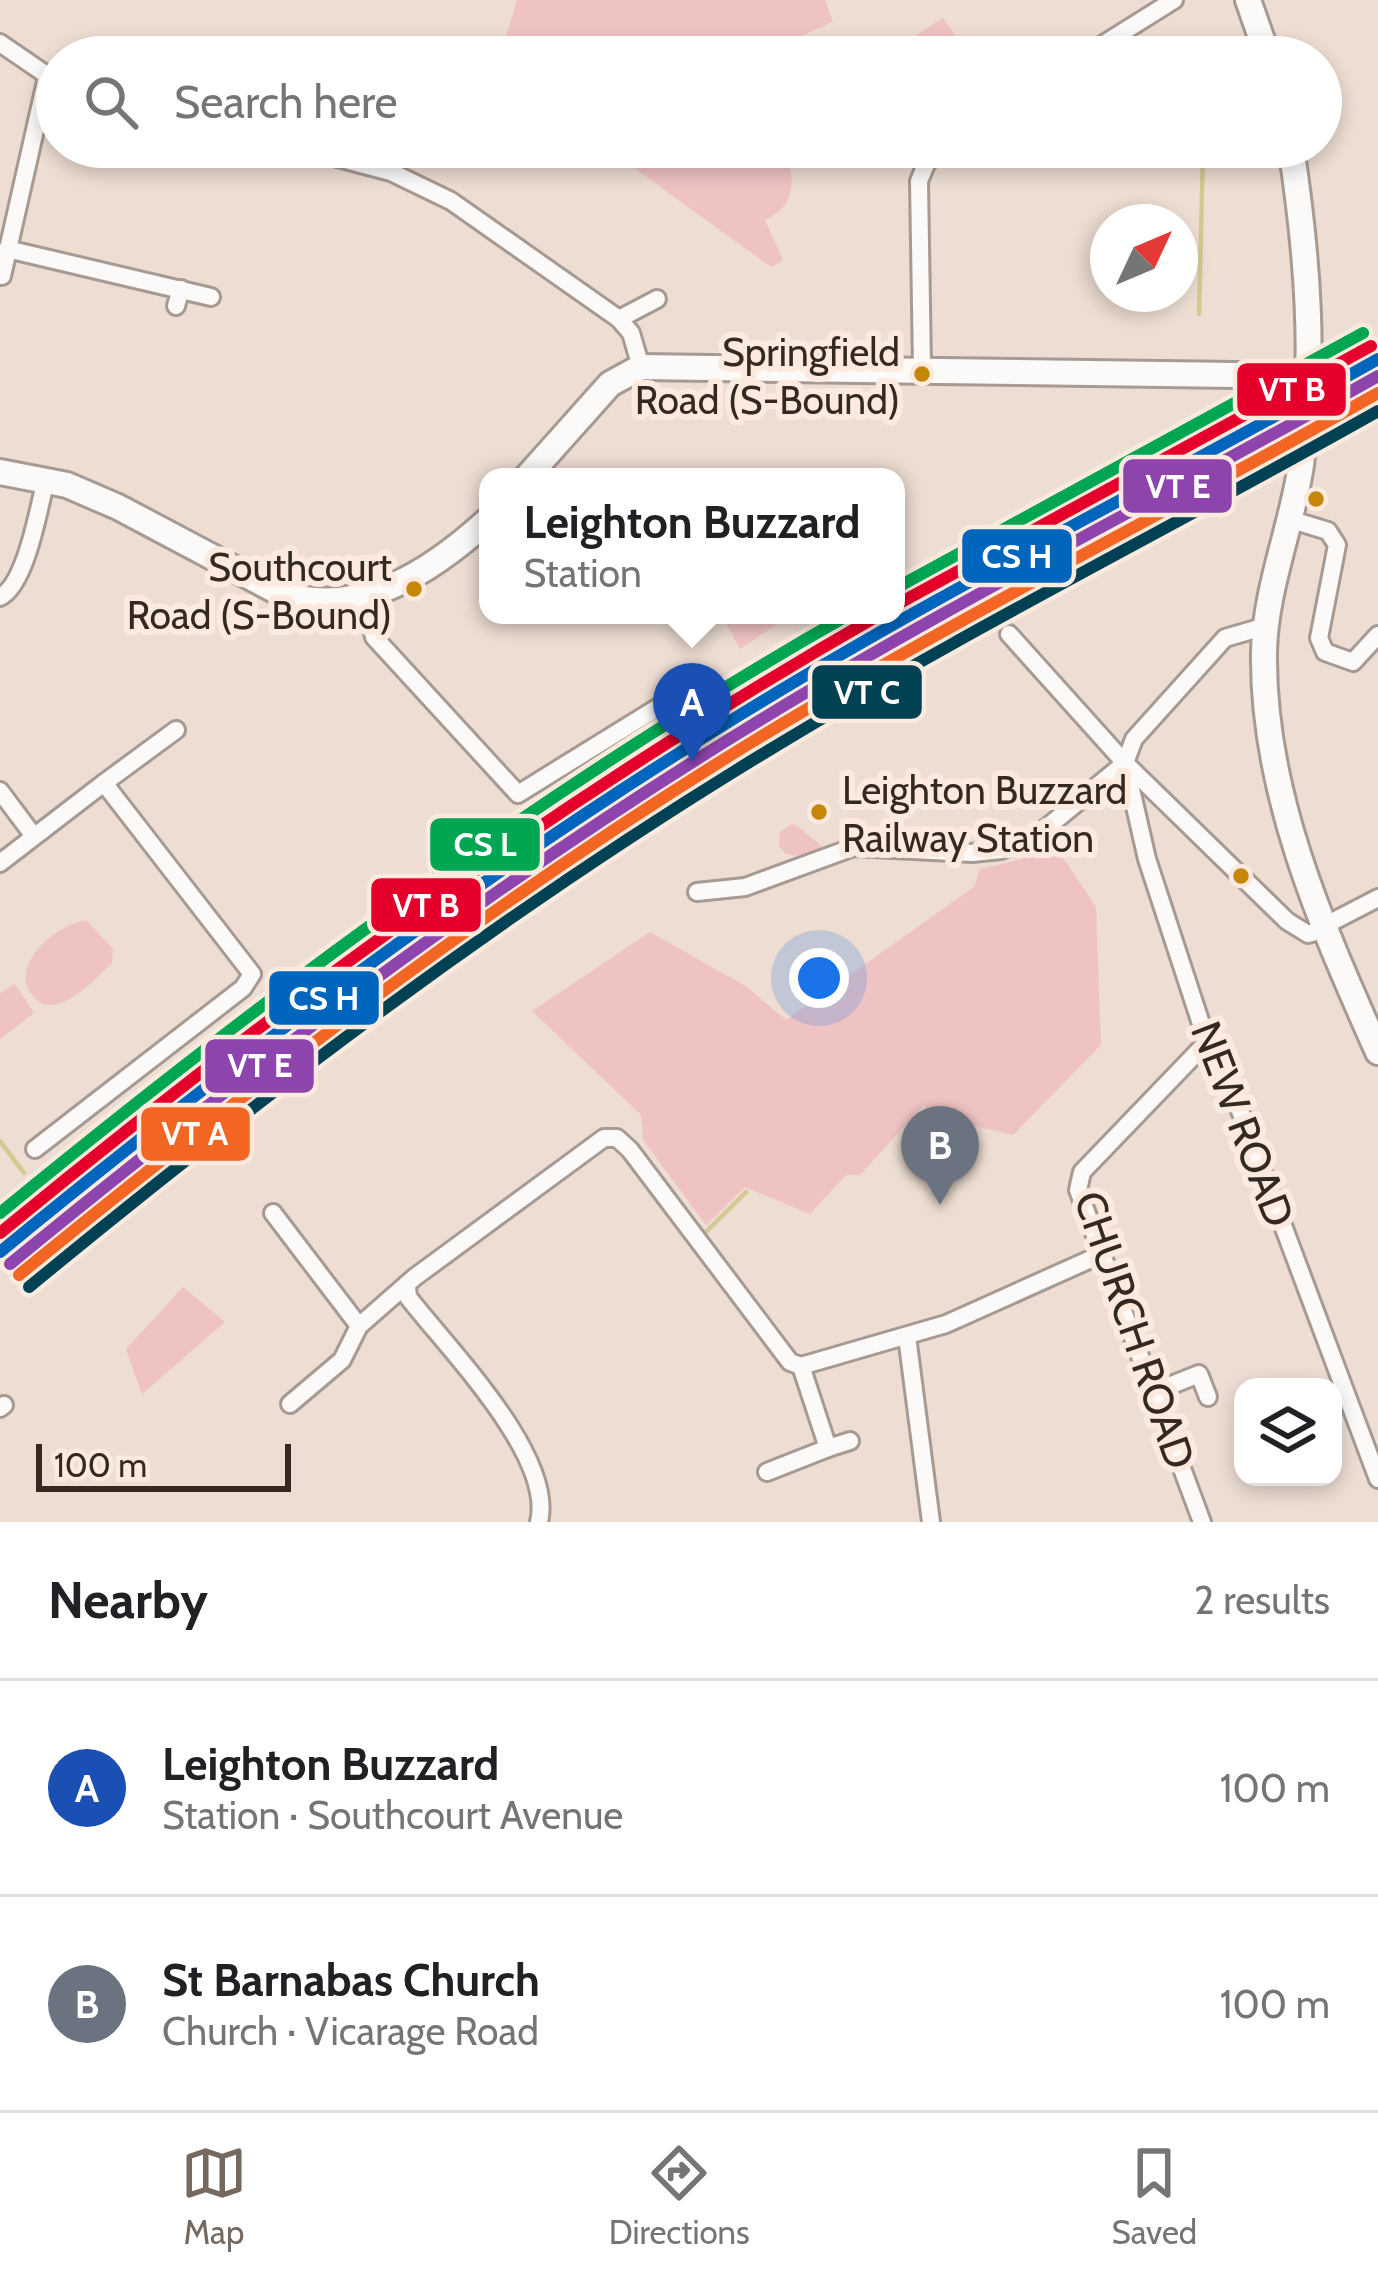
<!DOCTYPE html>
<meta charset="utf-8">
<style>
:root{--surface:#fff;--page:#f6f6f6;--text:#202124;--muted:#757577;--line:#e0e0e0;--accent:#74685f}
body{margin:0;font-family:Cabin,sans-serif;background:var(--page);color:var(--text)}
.controls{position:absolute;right:36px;bottom:36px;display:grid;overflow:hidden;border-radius:24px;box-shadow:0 6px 18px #0003}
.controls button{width:108px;height:108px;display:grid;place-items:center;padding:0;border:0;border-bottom:3px solid var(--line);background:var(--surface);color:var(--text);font:60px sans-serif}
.compass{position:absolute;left:1090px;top:204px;width:108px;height:108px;border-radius:50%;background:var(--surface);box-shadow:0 6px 18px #0003;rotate:46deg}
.scale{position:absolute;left:36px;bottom:30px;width:255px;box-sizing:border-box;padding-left:12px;border:6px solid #332921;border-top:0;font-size:33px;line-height:42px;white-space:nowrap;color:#332921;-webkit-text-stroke:9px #fceade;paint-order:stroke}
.you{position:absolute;left:819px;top:978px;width:42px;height:42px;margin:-30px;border:9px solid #fff;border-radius:50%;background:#1a73e8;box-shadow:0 0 0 18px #1a73e833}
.badge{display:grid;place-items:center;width:78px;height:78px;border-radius:50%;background:var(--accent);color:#fff;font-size:39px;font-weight:700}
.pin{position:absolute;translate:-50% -99px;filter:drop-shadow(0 3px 6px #0008)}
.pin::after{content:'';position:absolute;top:63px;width:42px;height:36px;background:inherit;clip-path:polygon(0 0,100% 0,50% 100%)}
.popup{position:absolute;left:479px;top:468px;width:426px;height:156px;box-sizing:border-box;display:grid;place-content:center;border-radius:24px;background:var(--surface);filter:drop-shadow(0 3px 9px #0005);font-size:39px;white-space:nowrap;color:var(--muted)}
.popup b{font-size:45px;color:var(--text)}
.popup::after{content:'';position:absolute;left:50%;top:100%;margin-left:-24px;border:24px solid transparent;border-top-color:var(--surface)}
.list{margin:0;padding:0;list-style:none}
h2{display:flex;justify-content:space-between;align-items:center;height:156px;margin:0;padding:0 48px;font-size:51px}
h2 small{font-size:39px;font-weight:400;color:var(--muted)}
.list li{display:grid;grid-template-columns:78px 1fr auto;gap:36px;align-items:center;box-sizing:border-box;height:216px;padding:0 48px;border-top:3px solid var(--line)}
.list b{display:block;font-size:45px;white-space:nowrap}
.list p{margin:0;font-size:39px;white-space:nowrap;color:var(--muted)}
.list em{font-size:39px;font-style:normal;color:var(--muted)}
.icon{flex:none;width:66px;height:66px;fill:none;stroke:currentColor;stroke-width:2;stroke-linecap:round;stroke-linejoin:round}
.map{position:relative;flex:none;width:1378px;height:1522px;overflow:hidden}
.search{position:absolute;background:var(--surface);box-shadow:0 6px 18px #0003;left:36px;right:36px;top:36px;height:132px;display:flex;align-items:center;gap:30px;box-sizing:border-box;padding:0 42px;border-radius:66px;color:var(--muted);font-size:45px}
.sheet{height:588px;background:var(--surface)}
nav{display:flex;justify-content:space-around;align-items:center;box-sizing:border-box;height:168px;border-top:3px solid var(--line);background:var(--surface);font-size:33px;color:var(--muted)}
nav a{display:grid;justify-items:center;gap:6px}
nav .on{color:var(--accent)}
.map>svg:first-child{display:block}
.green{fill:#f0c3c3}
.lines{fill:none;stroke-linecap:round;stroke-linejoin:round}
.stream{stroke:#d4ca91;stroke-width:4.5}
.street-casing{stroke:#a69a92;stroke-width:22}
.secondary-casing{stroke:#a69a92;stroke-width:30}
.street{stroke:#fcfaf8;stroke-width:16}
.secondary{stroke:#fcfaf8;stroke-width:24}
.rail-1-casing{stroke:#fceade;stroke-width:21}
.rail-2-casing{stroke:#fceade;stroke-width:21}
.rail-3-casing{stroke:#fceade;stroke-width:21}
.rail-4-casing{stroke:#fceade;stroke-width:21}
.rail-5-casing{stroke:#fceade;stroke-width:21}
.rail-6-casing{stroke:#fceade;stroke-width:21}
.rail-1{stroke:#0065bd;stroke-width:12}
.rail-2{stroke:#8e44ad;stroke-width:12}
.rail-3{stroke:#e4002b;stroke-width:12}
.rail-4{stroke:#f26522;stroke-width:12}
.rail-5{stroke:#00a651;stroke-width:12}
.rail-6{stroke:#004153;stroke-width:12}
.bus-dot{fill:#c68708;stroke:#fceade;stroke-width:4.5}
.labels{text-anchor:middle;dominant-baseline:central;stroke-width:12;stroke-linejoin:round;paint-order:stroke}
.bus-label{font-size:39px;fill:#332921;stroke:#fceade;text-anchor:end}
.street-label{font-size:42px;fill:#332921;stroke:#fceade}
.line-badge{stroke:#fceade;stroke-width:4.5}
.badge-label{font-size:33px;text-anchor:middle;font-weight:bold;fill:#fff}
</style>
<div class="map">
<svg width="1378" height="1522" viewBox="0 0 1378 1522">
<rect width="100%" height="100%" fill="#edddd2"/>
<!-- green -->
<g class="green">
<polygon points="517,0 825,0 833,22 752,57 500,57"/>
<polygon points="943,18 955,35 921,57 901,57 895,49"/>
<path d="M605,147H786C794,179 798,205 765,220L783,260L771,267Z"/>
<polygon points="722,615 779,615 783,620 740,649"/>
<polygon points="792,824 796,825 823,847 801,856 786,854 779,846 780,832"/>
<polygon points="1049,837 1096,907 1101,1045 1013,1135 936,1117 924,1105 860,1175 846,1175 810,1214 745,1187 706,1225 643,1140 641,1115 532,1011 650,932 747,987 786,1020 974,887 980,869 1022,859"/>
<path d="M86,920L113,949L112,963C90,984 46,1033 26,984C21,954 59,925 86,920Z"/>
<polygon points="15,984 34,1013 0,1039 0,993"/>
<polygon points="183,1287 225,1322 142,1394 126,1349"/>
</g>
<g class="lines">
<!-- stream -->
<g class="stream">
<polyline points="1199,314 1203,150"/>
<polyline points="0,1141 24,1173"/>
<polyline points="705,1233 746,1192"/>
</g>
<!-- street casing -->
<g class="street-casing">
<g id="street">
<polyline points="0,43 54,80"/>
<polyline points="1083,57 1174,0"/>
<polyline points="296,147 391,172 451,201 619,319 631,333 641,367"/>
<polyline points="7,249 211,297"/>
<polyline points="2,276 47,77"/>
<polyline points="176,306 181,289"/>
<polyline points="619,319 657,299"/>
<polyline points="922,367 919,181 927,162 948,147"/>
<polyline points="1292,520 1328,531 1337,545 1319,638 1325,652 1353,662 1378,635"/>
<path d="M0,597C26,585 39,507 46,479"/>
<polyline points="365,598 374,637 518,794 686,690"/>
<polyline points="1009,634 1125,763 1287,921 1308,934 1325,929"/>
<polyline points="1125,763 1147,859 1207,1042 1221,1060 1378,1479"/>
<polyline points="104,783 176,730"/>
<polyline points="0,791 33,835"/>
<polyline points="0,863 104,783 252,974 243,988 35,1149"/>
<polyline points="697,892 745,887 854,847 972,853 1001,850 1034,838 1125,763 1134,739 1225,638 1266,626"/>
<polyline points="1324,926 1378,898"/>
<polyline points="273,1213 359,1326"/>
<path d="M407,1287L408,1297C448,1349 555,1456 539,1522"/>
<polyline points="907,1336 931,1522"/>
<polyline points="801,1366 946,1324 1102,1254"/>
<polyline points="1154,1392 1199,1374 1208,1397"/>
<polyline points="290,1404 342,1360 359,1326 415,1277 604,1138 617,1138 630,1150 790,1362 801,1366"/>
<polyline points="0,1408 4,1405"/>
<polyline points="828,1448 850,1441"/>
<polyline points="767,1472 828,1448 801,1366"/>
<polyline points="1202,1522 1078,1190 1082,1172 1207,1042"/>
</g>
</g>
<!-- secondary casing -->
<g class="secondary-casing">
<g id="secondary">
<polyline points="1248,0 1268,57"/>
<path d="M1291,147C1307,252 1316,359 1301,465C1292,526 1265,590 1264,652C1262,793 1322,926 1378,1052"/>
<path d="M0,472L67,485L118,507L282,594C361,618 431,572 488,520"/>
<polyline points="527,477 610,384 641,367 1307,376"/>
</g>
</g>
<!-- street -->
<use href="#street" class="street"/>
<!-- secondary -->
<use href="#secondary" class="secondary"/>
<!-- rail-1 casing -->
<g class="rail-1-casing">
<path id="rail-1" d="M0,1252C234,1060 476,877 735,718C944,589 1164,480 1378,359"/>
</g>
<!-- rail-2 casing -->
<g class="rail-2-casing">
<path id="rail-2" d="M10,1264C244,1072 485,889 744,730C950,603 1167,495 1378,376"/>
</g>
<!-- rail-3 casing -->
<g class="rail-3-casing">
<g id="rail-3">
<polyline points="896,605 1371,346"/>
<path d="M0,1233C277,1005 567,793 879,615"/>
</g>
</g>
<!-- rail-4 casing -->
<g class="rail-4-casing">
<path id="rail-4" d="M19,1275C253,1084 494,900 752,742C956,618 1170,511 1378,393"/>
</g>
<!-- rail-5 casing -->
<g class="rail-5-casing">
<g id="rail-5">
<polyline points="896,588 1363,333"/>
<path d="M0,1213C267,994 547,786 848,615"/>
</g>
</g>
<!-- rail-6 casing -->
<g class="rail-6-casing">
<path id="rail-6" d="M29,1287C262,1095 503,912 761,755C962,632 1173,527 1378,411"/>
</g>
<!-- rail-1 -->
<use href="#rail-1" class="rail-1"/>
<!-- rail-2 -->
<use href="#rail-2" class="rail-2"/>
<!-- rail-3 -->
<use href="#rail-3" class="rail-3"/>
<!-- rail-4 -->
<use href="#rail-4" class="rail-4"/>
<!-- rail-5 -->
<use href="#rail-5" class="rail-5"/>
<!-- rail-6 -->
<use href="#rail-6" class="rail-6"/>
</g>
<!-- markers -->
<g class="bus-dot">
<circle cx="922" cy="374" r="10"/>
<circle cx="1316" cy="499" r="10"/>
<circle cx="414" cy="589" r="10"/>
<circle cx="819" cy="812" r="10"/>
<circle cx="1241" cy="876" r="10"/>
</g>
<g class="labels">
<!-- bus labels -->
<g class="bus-label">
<text x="900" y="352">Springfield<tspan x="900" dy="48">Road (S-Bound)</tspan></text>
<text x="392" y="567">Southcourt<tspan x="392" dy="48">Road (S-Bound)</tspan></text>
<text x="842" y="790" text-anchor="start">Leighton Buzzard<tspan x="842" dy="48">Railway Station</tspan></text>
</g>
<!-- street labels -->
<g class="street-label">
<text transform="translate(1243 1124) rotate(69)">NEW ROAD</text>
<text transform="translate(1135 1330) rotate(71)">CHURCH ROAD</text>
</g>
</g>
<g class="line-badge">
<rect x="1235" y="361" width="113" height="57" rx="12" fill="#e4002b"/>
<rect x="1121" y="457" width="113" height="58" rx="12" fill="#8e44ad"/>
<rect x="960" y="527" width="114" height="58" rx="12" fill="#0065bd"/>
<rect x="810" y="663" width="114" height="58" rx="12" fill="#004153"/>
<rect x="428" y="816" width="114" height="57" rx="12" fill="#00a651"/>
<rect x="369" y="876" width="114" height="58" rx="12" fill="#e4002b"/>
<rect x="267" y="969" width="114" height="58" rx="12" fill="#0065bd"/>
<rect x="203" y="1037" width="113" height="58" rx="12" fill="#8e44ad"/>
<rect x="139" y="1105" width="113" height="58" rx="12" fill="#f26522"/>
</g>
<g class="badge-label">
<text x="1292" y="401">VT B</text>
<text x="1178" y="498">VT E</text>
<text x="1017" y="568">CS H</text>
<text x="867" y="704">VT C</text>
<text x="485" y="856">CS L</text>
<text x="426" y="917">VT B</text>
<text x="324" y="1010">CS H</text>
<text x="260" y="1077">VT E</text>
<text x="195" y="1145">VT A</text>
</g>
</svg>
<div class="controls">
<button><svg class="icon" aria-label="layers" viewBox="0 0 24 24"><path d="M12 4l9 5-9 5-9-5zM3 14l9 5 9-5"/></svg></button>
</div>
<svg class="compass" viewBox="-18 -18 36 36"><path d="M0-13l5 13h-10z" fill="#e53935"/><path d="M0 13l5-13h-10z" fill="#757577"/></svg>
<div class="scale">100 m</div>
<div class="you"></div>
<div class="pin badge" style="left:692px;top:762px;background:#1a4fb4">A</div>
<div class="popup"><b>Leighton Buzzard</b>Station</div>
<div class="pin badge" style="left:940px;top:1205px;background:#6b7280">B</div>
<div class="search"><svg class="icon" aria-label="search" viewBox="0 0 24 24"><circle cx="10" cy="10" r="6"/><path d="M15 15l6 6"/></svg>Search here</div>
</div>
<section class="sheet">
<h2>Nearby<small>2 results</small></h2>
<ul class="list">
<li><span class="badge" style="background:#1a4fb4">A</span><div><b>Leighton Buzzard</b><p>Station · Southcourt Avenue</p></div><em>100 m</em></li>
<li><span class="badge" style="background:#6b7280">B</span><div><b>St Barnabas Church</b><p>Church · Vicarage Road</p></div><em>100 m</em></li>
</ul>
</section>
<nav>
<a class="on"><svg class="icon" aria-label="map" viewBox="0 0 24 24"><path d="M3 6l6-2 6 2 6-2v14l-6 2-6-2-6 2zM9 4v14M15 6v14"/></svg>Map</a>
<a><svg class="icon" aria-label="directions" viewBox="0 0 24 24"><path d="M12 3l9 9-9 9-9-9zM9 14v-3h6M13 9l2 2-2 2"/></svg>Directions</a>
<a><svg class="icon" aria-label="saved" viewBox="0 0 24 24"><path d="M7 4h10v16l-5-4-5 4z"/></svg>Saved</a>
</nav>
